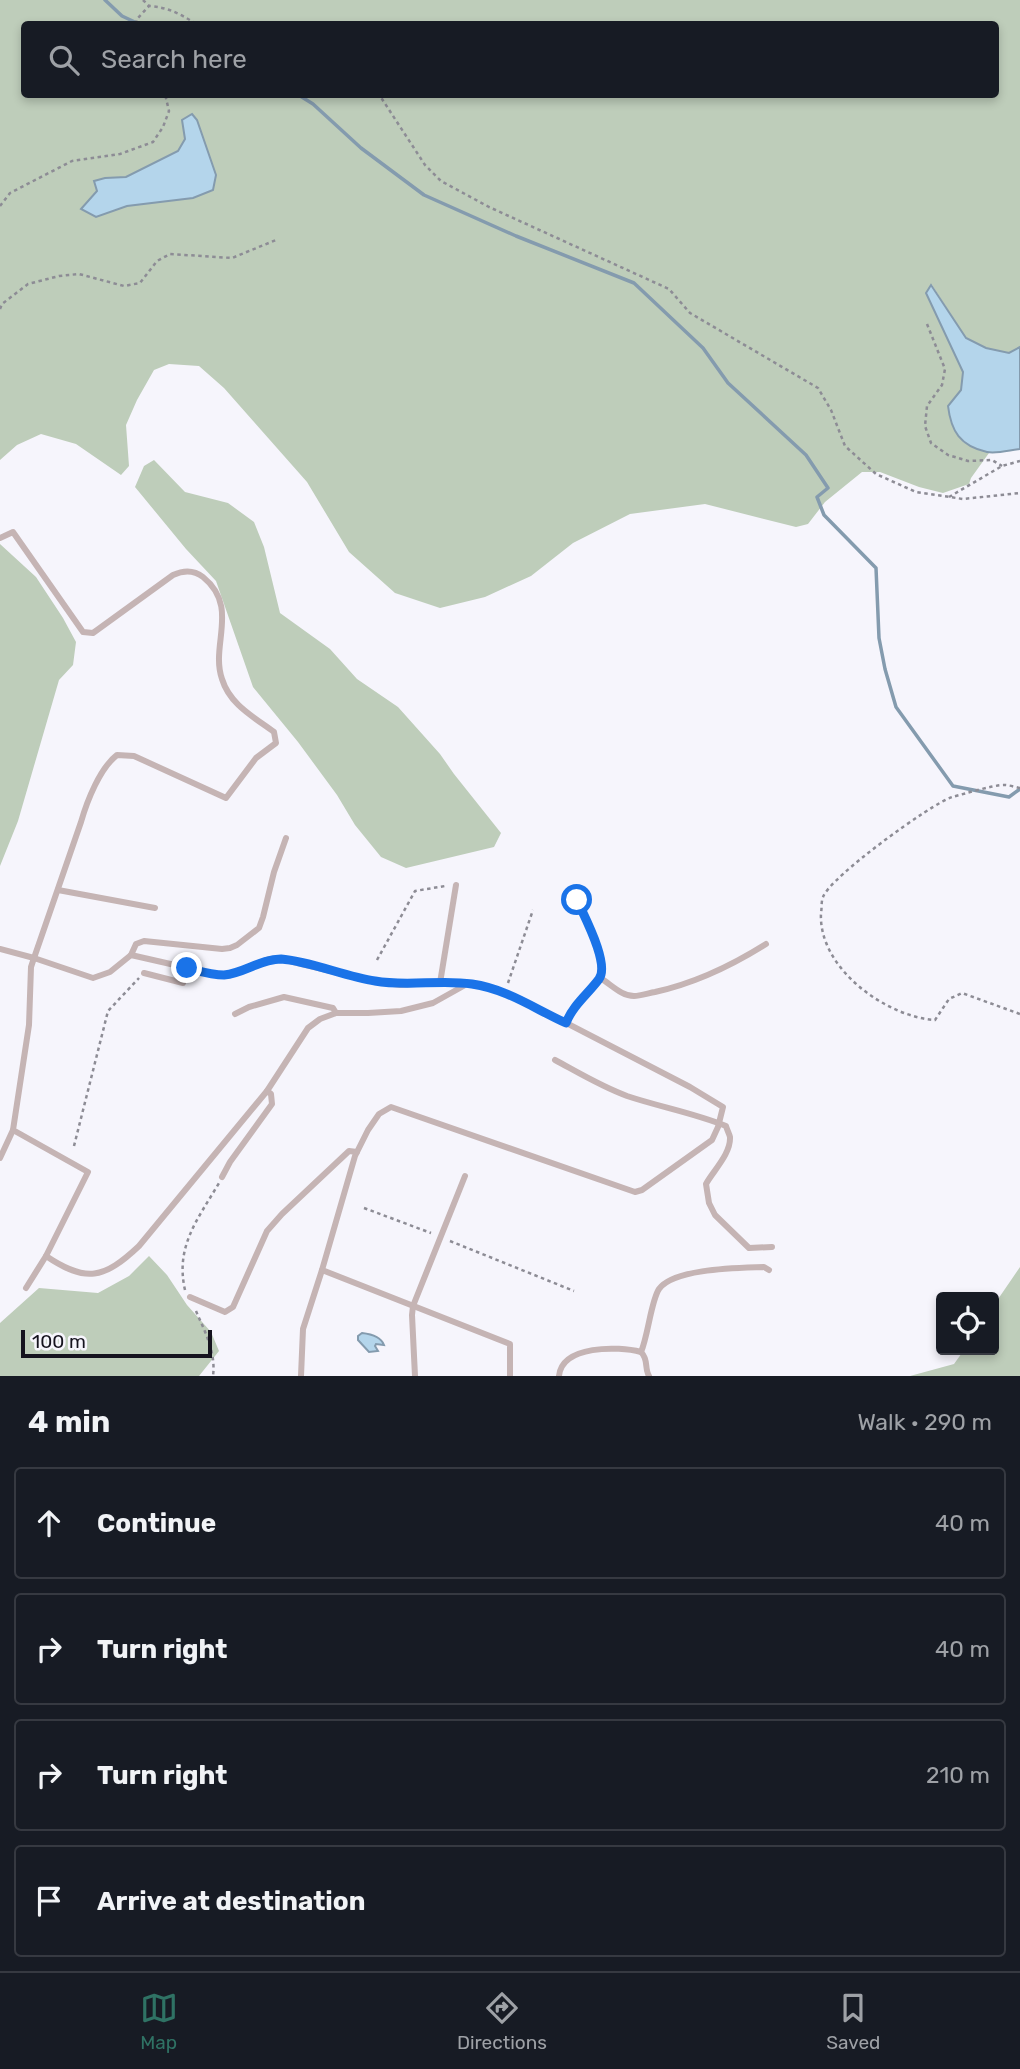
<!DOCTYPE html>
<meta charset="utf-8">
<style>
:root{--surface:#171b24;--page:#20242c;--text:#f1f3f6;--muted:#9ea1a6;--line:#363941;--accent:#2f7264}
body{margin:0;font-family:Rubik,sans-serif;background:var(--page);color:var(--text)}
.controls{position:absolute;right:21px;bottom:21px;display:grid;overflow:hidden;border-radius:7px;box-shadow:0 4px 10px #0003}
.controls button{width:63px;height:63px;display:grid;place-items:center;padding:0;border:0;border-bottom:2px solid var(--line);background:var(--surface);color:var(--text);font:35px sans-serif}
.scale{position:absolute;left:21px;bottom:18px;width:191px;box-sizing:border-box;padding-left:7px;border:4px solid #15131e;border-top:0;font-size:19px;line-height:24px;white-space:nowrap;color:#15131e;-webkit-text-stroke:5px #f6f5fc;paint-order:stroke}
.stop{position:absolute;width:21px;height:21px;margin:-16px;border:5px solid #1a73e8;border-radius:50%;background:#fff}
.stop.end{background:#1a73e8;border-color:#fff;box-shadow:0 2px 7px #0008}
.list{margin:0;padding:0;list-style:none}
h2{display:flex;justify-content:space-between;align-items:center;height:91px;margin:0;padding:0 28px;font-size:30px}
h2 small{font-size:23px;font-weight:400;color:var(--muted)}
.list li{display:grid;grid-template-columns:46px 1fr auto;gap:21px;align-items:center;box-sizing:border-box;height:112px;margin:0 14px 14px;padding:0 14px;border:2px solid var(--line);border-radius:7px}
.list b{display:block;font-size:26px;white-space:nowrap}
.list em{font-size:23px;font-style:normal;color:var(--muted)}
.icon{flex:none;width:38px;height:38px;fill:none;stroke:currentColor;stroke-width:2;stroke-linecap:round;stroke-linejoin:round}
.map{position:relative;flex:none;width:1020px;height:1376px;overflow:hidden}
.search{position:absolute;background:var(--surface);box-shadow:0 4px 10px #0003;left:21px;right:21px;top:21px;height:77px;display:flex;align-items:center;gap:18px;box-sizing:border-box;padding:0 24px;border-radius:7px;color:var(--muted);font-size:26px}
.sheet{height:595px;background:var(--surface)}
nav{display:flex;justify-content:space-around;align-items:center;box-sizing:border-box;height:98px;border-top:2px solid var(--line);background:var(--surface);font-size:19px;color:var(--muted)}
nav a{display:grid;justify-items:center;gap:4px}
nav .on{color:var(--accent)}
.map>svg:first-child{display:block}
.green{fill:#becdba;fill-rule:evenodd}
.water{fill:#b4d5eb;stroke:#849bae;stroke-width:2}
.lines{fill:none;stroke-linecap:round;stroke-linejoin:round}
.stream{stroke:#849bae;stroke-width:3.5}
.path{stroke:#8d8c95;stroke-width:2.5;stroke-dasharray:3.5 3.5;stroke-linecap:butt}
.service{stroke:#c5b4b4;stroke-width:6}
.route{stroke:#1a73e8;stroke-width:9}
</style>
<div class="map">
<svg width="1020" height="1376" viewBox="0 0 1020 1376">
<rect width="100%" height="100%" fill="#f6f5fc"/>
<!-- green -->
<g class="green">
<path d="M0,0H1020V347L1009,353L986,348L966,338L932,285L926,293L963,372L961,390L948,406L963,442L989,453L971,478L969,484L943,493L919,487L880,472H862L825,502L808,524L796,527L705,504L630,514L573,543L531,576L485,597L440,608L395,593L349,552L307,482L224,388L199,366L169,364L154,370L137,400L126,425L129,466L121,475L76,444L41,434L17,445L0,460ZM24,24H996V94H24Z"/>
<polygon points="154,460 185,492 228,503 254,522 264,547 280,613 330,649 357,679 398,707 440,754 454,774 501,833 494,847 406,868 381,857 355,825 337,795 298,742 253,687 216,581 186,549 135,487 144,466"/>
<polygon points="0,544 36,577 63,618 76,642 73,665 59,680 18,821 0,866"/>
<polygon points="149,1256 167,1275 187,1305 211,1332 219,1351 199,1376 0,1376 0,1323 39,1288 98,1293 129,1276"/>
<polygon points="1020,1267 1020,1376 910,1376 954,1364 964,1350 994,1350 994,1305"/>
</g>
<!-- water -->
<g class="water">
<polygon points="192,114 197,120 216,175 213,190 193,198 127,206 96,217 81,209 97,191 94,181 105,178 126,177 178,151 185,139 182,120"/>
<path d="M931,285L966,338L986,348L1009,353L1020,347V449C1010,450 997,454 987,452C960,446 951,431 948,406L961,390L963,372L926,293Z"/>
<path d="M362,1333C371,1334 381,1337 384,1345L376,1344L375,1346L378,1351L369,1352L358,1340V1336Z"/>
</g>
<g class="lines">
<!-- stream -->
<g class="stream">
<polyline points="105,0 122,16 139,24"/>
<polyline points="297,94 313,104 361,148 424,195 516,236 634,283 703,348 728,383 806,455 828,488 817,497 824,515 876,568 879,638 885,669 896,707 953,786 1009,797 1020,789"/>
</g>
<!-- path -->
<g class="path">
<polyline points="143,0 149,6"/>
<path d="M136,24L137,19L149,6C167,7 181,14 196,24"/>
<polyline points="376,94 382,99 425,165 441,181 489,207 669,289 690,313 818,388 831,410 845,446 876,474 916,492 963,499 1020,493"/>
<polyline points="0,206 10,193 72,161 120,154 153,142 163,127 169,111 165,94"/>
<polyline points="0,309 2,304 28,284 59,276 79,274 124,286 140,283 157,261 170,254 232,258 276,240"/>
<polyline points="927,324 945,369 942,385 927,406 925,426 931,443 948,455 968,461 992,460 1002,466"/>
<polyline points="949,497 1002,466 1020,461"/>
<path d="M1020,788C1015,787 1009,785 1004,785C993,785 964,794 952,797C931,804 830,877 823,897C821,902 822,908 821,913C818,968 886,1017 935,1020L949,999L962,993L1020,1014"/>
<polyline points="377,960 415,891 445,886"/>
<polyline points="508,983 533,910"/>
<polyline points="74,1146 108,1011 139,978"/>
<polyline points="364,1208 431,1233"/>
<polyline points="450,1241 574,1291"/>
<path d="M185,1290C175,1246 198,1219 219,1183"/>
<path d="M196,1311C205,1332 216,1352 213,1376"/>
</g>
<!-- service -->
<g class="service">
<path d="M0,538L13,532L83,632L93,633L173,575C184,570 194,570 203,577C240,607 210,645 222,679C230,705 254,717 274,732L276,743L256,758L226,798L134,756L117,755C100,768 87,801 81,822L34,958L93,978L110,972L131,955L210,973L225,975L238,971L269,959L285,960L372,981L400,985L432,983H468L485,986L518,998L690,1087L723,1107L718,1127L712,1140L642,1190L635,1192L391,1107L379,1114L368,1130L355,1156L322,1270L303,1329L301,1376"/>
<polyline points="58,890 155,908"/>
<path d="M577,900C587,925 604,951 600,978"/>
<path d="M0,949L34,958L31,967L29,1025L13,1130L88,1172L46,1256C86,1283 104,1279 139,1246L267,1091L308,1028L320,1019L336,1013H368L401,1011L433,1003L467,984"/>
<polyline points="131,955 136,944 144,941 222,949 230,948 237,945 259,928 263,917 274,872 286,838"/>
<polyline points="144,973 183,983 187,968"/>
<polyline points="440,983 456,885"/>
<polyline points="235,1014 249,1007 284,997 333,1008 336,1013"/>
<path d="M566,1023L570,1013L600,978C611,984 621,996 634,996C640,996 649,993 655,992C696,983 731,966 766,944"/>
<path d="M555,1060C579,1073 602,1087 627,1096C660,1107 694,1113 726,1126C727,1130 729,1133 730,1137C731,1154 713,1171 706,1184L709,1203L715,1215L749,1248L772,1247"/>
<polyline points="0,1158 13,1130"/>
<polyline points="222,1177 230,1162 272,1104 271,1094 267,1091"/>
<polyline points="322,1270 510,1344 510,1376"/>
<polyline points="26,1288 46,1256"/>
<polyline points="190,1297 225,1312 233,1307 267,1231 282,1214 349,1151 357,1152"/>
<path d="M641,1352C648,1336 651,1301 659,1289C674,1268 740,1268 764,1267L769,1270"/>
<polyline points="415,1376 412,1315 413,1306 465,1176"/>
<path d="M559,1376C562,1345 618,1346 641,1352C649,1360 644,1368 649,1376"/>
</g>
</g>
<g class="lines">
<!-- route -->
<path class="route" d="M187,968C199,971 212,975 224,975C245,973 260,959 281,959C310,961 346,977 375,981C408,987 440,979 472,984C507,989 535,1009 566,1023C573,1005 588,994 599,979C610,964 584,916 577,900"/>
</g>
</svg>
<div class="controls">
<button><svg class="icon" aria-label="locate" viewBox="0 0 24 24"><circle cx="12" cy="12" r="6"/><path d="M12 2v4M12 18v4M2 12h4M18 12h4"/></svg></button>
</div>
<div class="scale">100 m</div>
<div class="stop" style="left:577px;top:900px"></div>
<div class="stop end" style="left:187px;top:968px"></div>
<div class="search"><svg class="icon" aria-label="search" viewBox="0 0 24 24"><circle cx="10" cy="10" r="6"/><path d="M15 15l6 6"/></svg>Search here</div>
</div>
<section class="sheet">
<h2>4 min<small>Walk · 290 m</small></h2>
<ul class="list">
<li><svg class="icon" aria-label="ahead" viewBox="0 0 24 24"><path d="M12 20V5M6 11l6-6 6 6"/></svg><div><b>Continue</b></div><em>40 m</em></li>
<li><svg class="icon" aria-label="right" viewBox="0 0 24 24"><path d="M7 20v-9h11M14 6l5 5-5 5"/></svg><div><b>Turn right</b></div><em>40 m</em></li>
<li><svg class="icon" aria-label="right" viewBox="0 0 24 24"><path d="M7 20v-9h11M14 6l5 5-5 5"/></svg><div><b>Turn right</b></div><em>210 m</em></li>
<li><svg class="icon" aria-label="arrive" viewBox="0 0 24 24"><path d="M6 21V4h12l-3 4 3 4H6"/></svg><div><b>Arrive at destination</b></div></li>
</ul>
</section>
<nav>
<a class="on"><svg class="icon" aria-label="map" viewBox="0 0 24 24"><path d="M3 6l6-2 6 2 6-2v14l-6 2-6-2-6 2zM9 4v14M15 6v14"/></svg>Map</a>
<a><svg class="icon" aria-label="directions" viewBox="0 0 24 24"><path d="M12 3l9 9-9 9-9-9zM9 14v-3h6M13 9l2 2-2 2"/></svg>Directions</a>
<a><svg class="icon" aria-label="saved" viewBox="0 0 24 24"><path d="M7 4h10v16l-5-4-5 4z"/></svg>Saved</a>
</nav>
